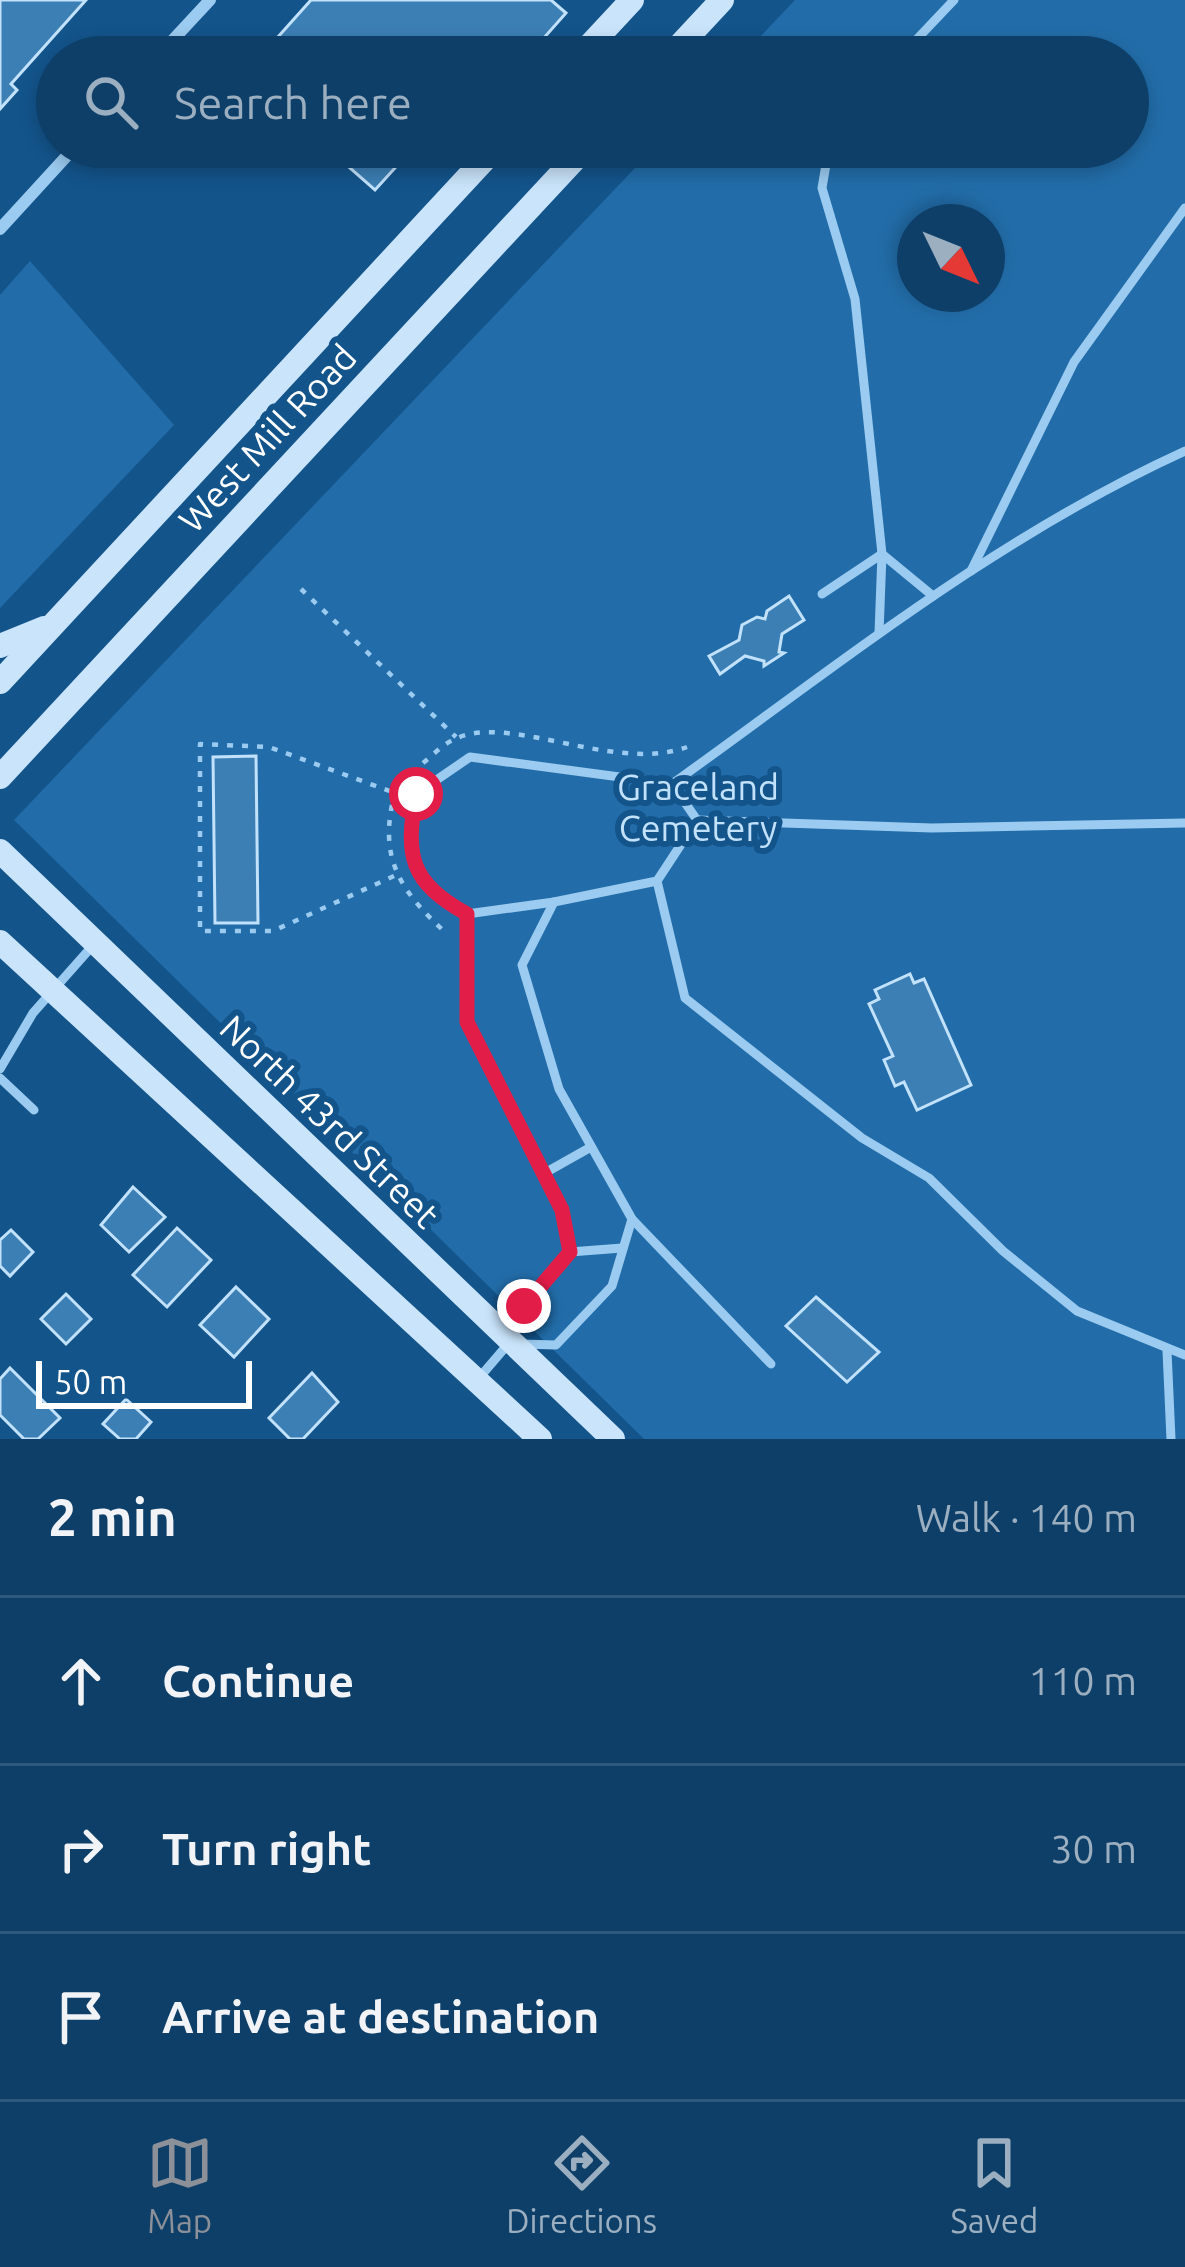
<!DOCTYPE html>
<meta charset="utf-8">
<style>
:root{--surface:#0e3f68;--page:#1c4a71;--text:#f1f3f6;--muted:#9bafc0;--line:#2e587c;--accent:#8c9099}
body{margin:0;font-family:Ubuntu,sans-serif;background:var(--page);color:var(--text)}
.compass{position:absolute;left:897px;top:204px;width:108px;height:108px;border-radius:50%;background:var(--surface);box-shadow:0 6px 18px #0003;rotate:133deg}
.scale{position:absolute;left:36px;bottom:30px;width:216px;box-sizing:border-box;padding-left:12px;border:6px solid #fff;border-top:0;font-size:33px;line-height:42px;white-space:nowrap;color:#fff;-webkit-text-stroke:9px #13548b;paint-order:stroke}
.stop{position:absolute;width:36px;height:36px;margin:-27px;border:9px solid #e11d48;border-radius:50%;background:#fff}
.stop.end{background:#e11d48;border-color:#fff;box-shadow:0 3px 12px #0008}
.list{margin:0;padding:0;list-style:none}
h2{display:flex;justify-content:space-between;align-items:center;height:156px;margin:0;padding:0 48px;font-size:51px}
h2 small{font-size:39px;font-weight:400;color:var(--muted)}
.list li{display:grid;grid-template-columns:78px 1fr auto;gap:36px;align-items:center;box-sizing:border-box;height:168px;padding:0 48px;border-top:3px solid var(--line)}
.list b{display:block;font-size:45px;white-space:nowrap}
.list em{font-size:39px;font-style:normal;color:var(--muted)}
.icon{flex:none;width:66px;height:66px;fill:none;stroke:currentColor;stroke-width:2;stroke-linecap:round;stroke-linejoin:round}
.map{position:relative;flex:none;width:1185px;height:1439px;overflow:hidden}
.search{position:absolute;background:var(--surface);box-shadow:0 6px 18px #0003;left:36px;right:36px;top:36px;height:132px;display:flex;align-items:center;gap:30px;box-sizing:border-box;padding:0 42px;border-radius:66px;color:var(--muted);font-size:45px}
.sheet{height:660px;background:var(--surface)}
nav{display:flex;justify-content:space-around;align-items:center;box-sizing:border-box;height:168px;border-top:3px solid var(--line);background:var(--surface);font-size:33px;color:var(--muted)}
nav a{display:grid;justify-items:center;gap:6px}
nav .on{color:var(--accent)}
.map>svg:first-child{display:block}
.green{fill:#226da9;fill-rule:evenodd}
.building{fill:#3c7fb5;stroke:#c2e2fc;stroke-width:3}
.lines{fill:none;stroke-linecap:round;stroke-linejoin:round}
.path{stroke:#9bcbf0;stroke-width:4.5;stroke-dasharray:6 9;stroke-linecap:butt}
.lane{stroke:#9bcbf0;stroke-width:9}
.street{stroke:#9bcbf0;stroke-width:12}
.secondary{stroke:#c9e4fb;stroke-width:24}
.route{stroke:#e11d48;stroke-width:15}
.labels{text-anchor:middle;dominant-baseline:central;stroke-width:12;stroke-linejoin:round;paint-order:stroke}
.street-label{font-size:36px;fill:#fff;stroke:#13548b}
.park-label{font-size:36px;fill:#c2e2fc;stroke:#13548b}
</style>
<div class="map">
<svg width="1185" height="1439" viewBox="0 0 1185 1439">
<rect width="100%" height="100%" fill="#13548b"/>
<!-- green -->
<g class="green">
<path d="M795,0H1185V1439H644L14,820L655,147H1128V57H741ZM915,222H987V294H915Z"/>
<polygon points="30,261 174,425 0,608 0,295"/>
</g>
<!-- building -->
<g class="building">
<polygon points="0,0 86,0 11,84 17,90 0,109"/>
<polygon points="311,0 551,0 566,13 527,57 260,57"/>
<polygon points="326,147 414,147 375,190"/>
<polygon points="789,596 804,620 782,634 779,652 784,653 764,666 764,661 745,656 720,674 709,656 739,640 742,625 757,617 765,619 767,611"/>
<polygon points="256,756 258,923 215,923 213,757"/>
<polygon points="910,974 914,983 924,979 971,1085 917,1110 904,1082 895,1086 884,1060 893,1056 869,1004 879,999 875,990"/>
<polygon points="133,1187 165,1217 129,1252 101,1225"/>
<polygon points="177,1228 211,1260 167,1307 133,1275"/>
<polygon points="11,1230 33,1252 10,1276 0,1266 0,1240"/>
<polygon points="236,1287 269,1319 234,1357 200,1325"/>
<polygon points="66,1294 91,1319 66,1344 41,1319"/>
<polygon points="816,1297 879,1352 847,1382 786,1326"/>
<polygon points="10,1368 60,1418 38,1439 24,1439 0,1415 0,1379"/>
<polygon points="312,1373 338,1402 303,1439 290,1439 269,1418"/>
<polygon points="126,1399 151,1422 136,1439 120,1439 103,1424"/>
</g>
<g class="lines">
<!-- path -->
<g class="path">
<polyline points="301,589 456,737"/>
<path d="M423,763C432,756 442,745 453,740C507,711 613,774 687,747"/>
<path d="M392,805C380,864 405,895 447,934"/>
<polyline points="394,876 273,931 200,931 200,744 269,747 395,793"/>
</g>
<!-- lane -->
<g class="lane">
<polyline points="900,57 954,0"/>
<polyline points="829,147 822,188 855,299 882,554 933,596"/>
<polyline points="971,571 1074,362 1185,208"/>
<polyline points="822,594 882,554 879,633"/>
<polyline points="672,784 697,820"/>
<polyline points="1185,823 932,828 697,820 657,881 685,998 862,1138 929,1178 1003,1251 1077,1311 1185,1355"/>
<polyline points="467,914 554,902"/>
<polyline points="0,1069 33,1013 95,943"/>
<polyline points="0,1078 34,1110"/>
<polyline points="543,1174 591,1147"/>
<polyline points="632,1219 771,1364"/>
<polyline points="570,1252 622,1248"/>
<polyline points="520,1344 556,1345 612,1286 632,1219 559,1089 522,965 554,902 657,881"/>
<polyline points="1167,1351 1171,1439"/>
<path d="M479,1378L509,1343L524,1306L570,1252L562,1210L468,1022L467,914C410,882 405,858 416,794L470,757L672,784C838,665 998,536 1185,451"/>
</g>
<!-- street -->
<g class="street">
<polyline points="157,57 210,0"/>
<polyline points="0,229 75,147"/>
</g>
<!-- secondary -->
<g class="secondary">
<polyline points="579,57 632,0"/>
<polyline points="669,57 722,0"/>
<polyline points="0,646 44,628"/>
<polyline points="0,682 496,147"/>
<polyline points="0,777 586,147"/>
<polyline points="0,851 613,1439"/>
<polyline points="0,942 540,1439"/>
</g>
</g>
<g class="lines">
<!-- route -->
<path class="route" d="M416,794C405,857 410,882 467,914V1022L562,1210L570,1252L524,1306"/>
</g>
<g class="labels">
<!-- street labels -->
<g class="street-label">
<text transform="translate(267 438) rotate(-47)">West Mill Road</text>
<text transform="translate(330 1121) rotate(44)">North 43rd Street</text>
</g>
<!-- park labels -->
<g class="park-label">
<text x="698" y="786">Graceland<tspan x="698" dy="41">Cemetery</tspan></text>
</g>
</g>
</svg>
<svg class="compass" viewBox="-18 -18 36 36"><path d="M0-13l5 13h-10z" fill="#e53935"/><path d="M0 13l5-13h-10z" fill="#9bafc0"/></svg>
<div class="scale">50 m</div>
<div class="stop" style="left:416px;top:794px"></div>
<div class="stop end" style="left:524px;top:1306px"></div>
<div class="search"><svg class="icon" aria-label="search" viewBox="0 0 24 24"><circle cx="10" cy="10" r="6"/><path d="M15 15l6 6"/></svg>Search here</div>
</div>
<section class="sheet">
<h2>2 min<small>Walk · 140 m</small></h2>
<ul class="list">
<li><svg class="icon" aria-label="ahead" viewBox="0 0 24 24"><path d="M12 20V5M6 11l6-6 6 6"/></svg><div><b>Continue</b></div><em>110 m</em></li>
<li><svg class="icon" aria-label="right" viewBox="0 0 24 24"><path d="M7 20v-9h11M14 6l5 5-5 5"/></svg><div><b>Turn right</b></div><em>30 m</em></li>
<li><svg class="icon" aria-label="arrive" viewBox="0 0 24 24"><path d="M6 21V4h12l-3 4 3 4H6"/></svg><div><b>Arrive at destination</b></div></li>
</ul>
</section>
<nav>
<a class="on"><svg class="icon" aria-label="map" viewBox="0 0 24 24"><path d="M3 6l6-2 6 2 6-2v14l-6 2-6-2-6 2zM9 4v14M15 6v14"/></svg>Map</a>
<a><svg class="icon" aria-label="directions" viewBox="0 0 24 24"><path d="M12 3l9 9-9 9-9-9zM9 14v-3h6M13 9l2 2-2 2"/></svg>Directions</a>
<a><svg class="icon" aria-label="saved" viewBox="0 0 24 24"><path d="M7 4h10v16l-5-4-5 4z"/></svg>Saved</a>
</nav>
